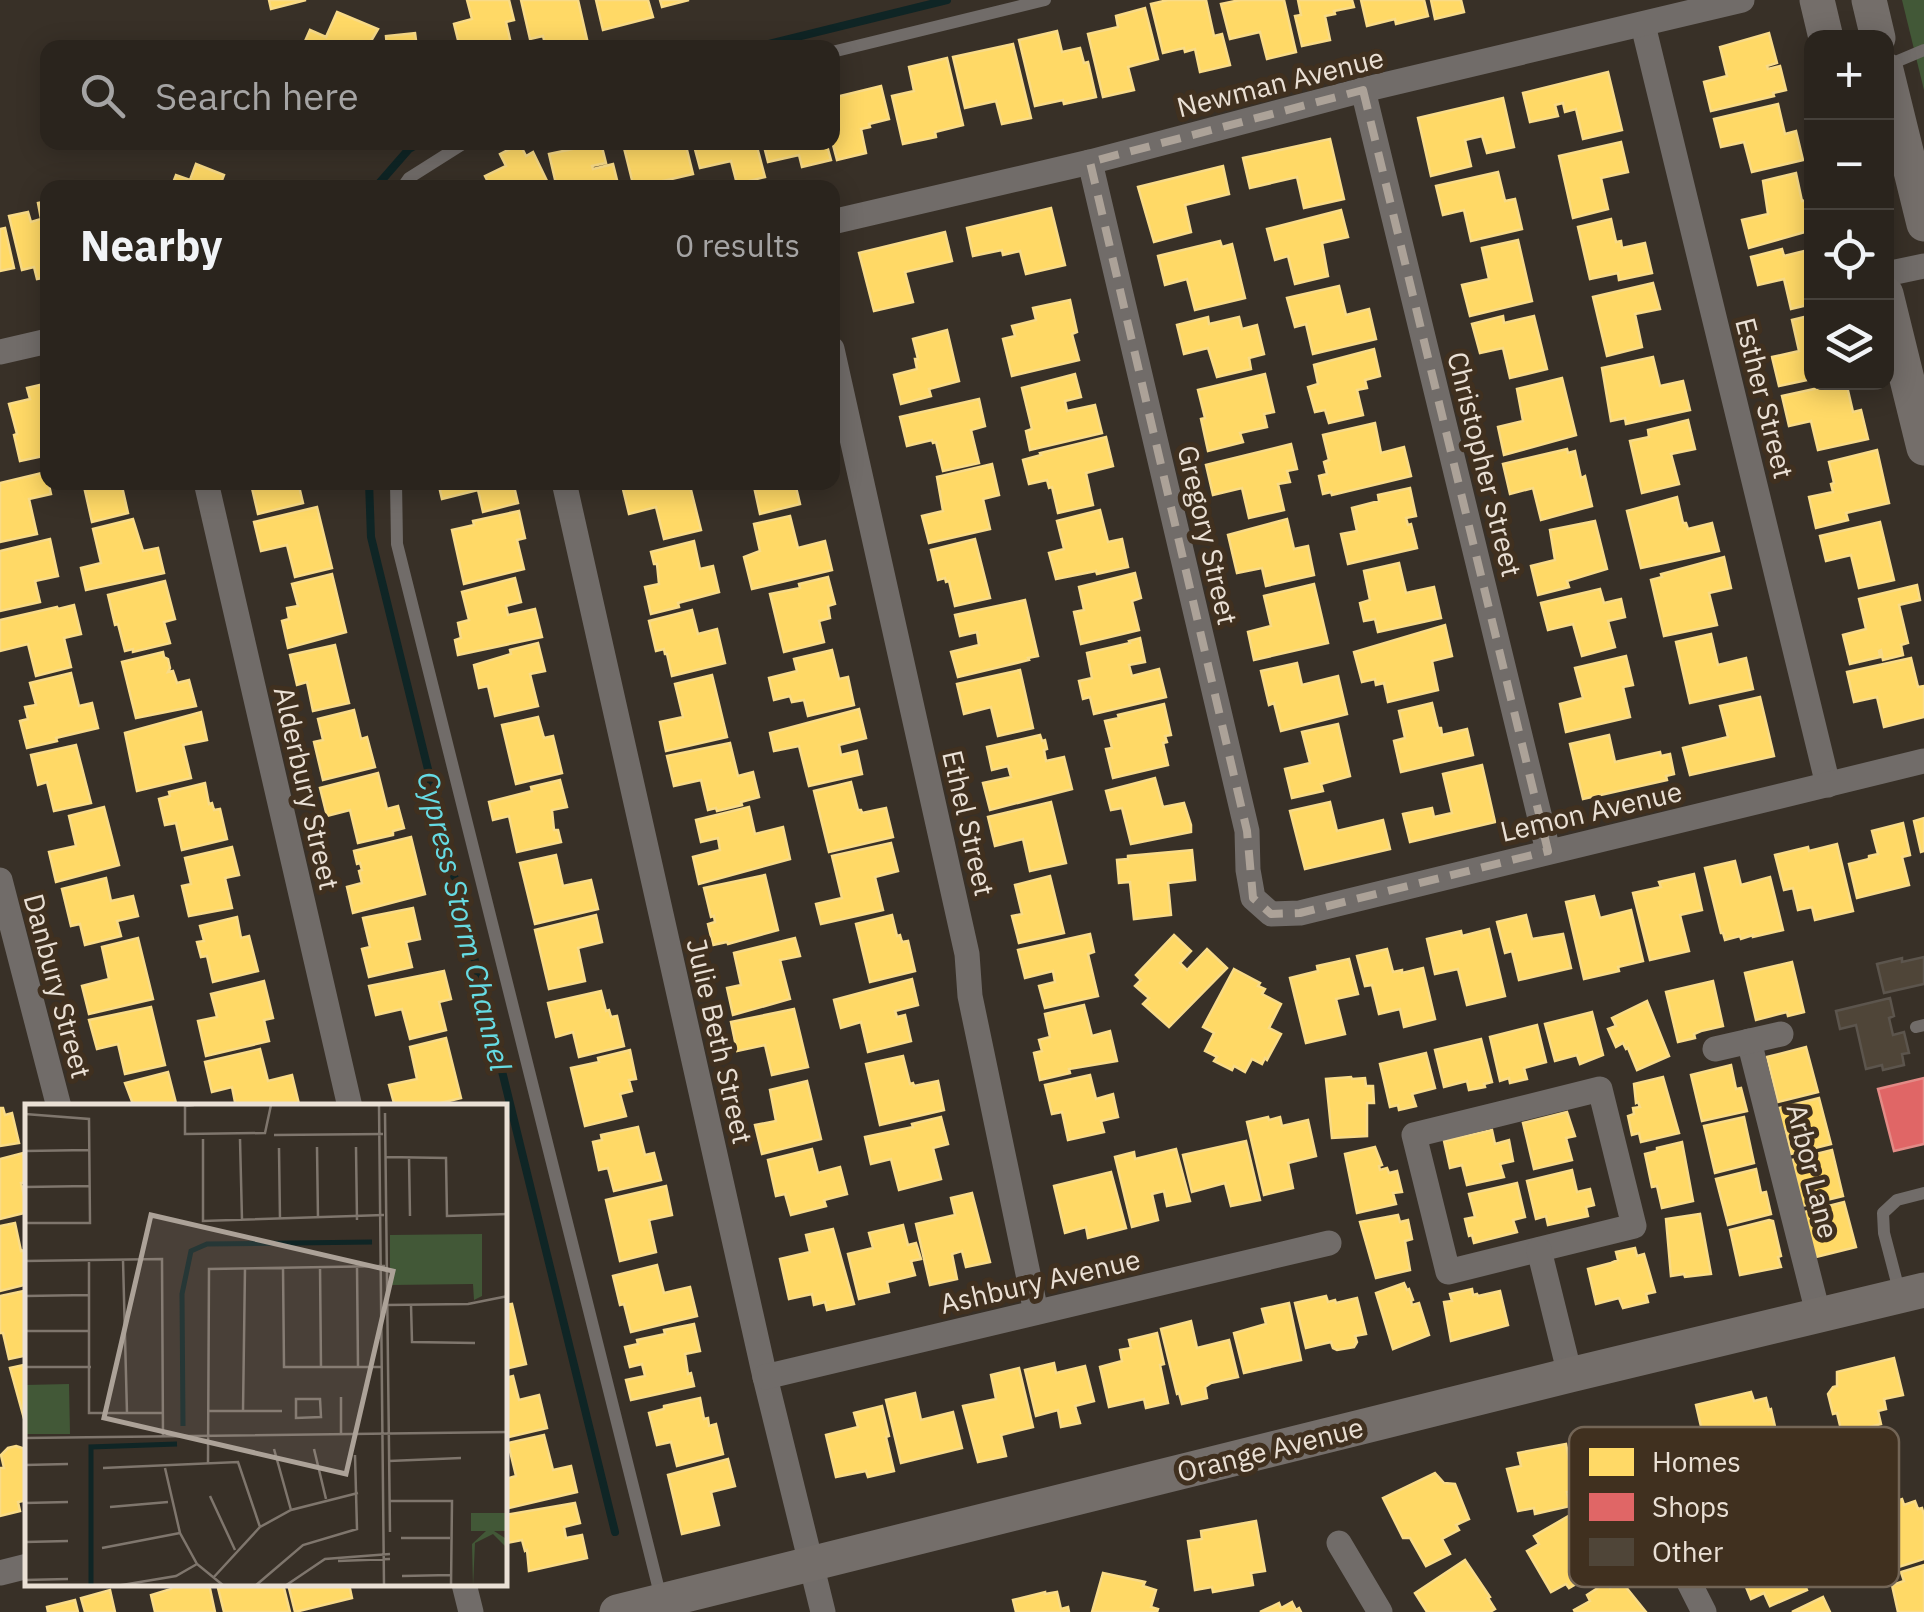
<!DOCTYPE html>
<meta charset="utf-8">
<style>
:root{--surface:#2a241d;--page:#36302a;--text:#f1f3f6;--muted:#a5a4a4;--line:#46413b}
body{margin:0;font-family:"IBM Plex Sans",sans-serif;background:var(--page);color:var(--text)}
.controls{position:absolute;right:30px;top:30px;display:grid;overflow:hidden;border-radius:20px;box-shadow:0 5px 25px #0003}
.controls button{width:90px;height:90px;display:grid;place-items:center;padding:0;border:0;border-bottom:2px solid var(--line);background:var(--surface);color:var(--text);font:50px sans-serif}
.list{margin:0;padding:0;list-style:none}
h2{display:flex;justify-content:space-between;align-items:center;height:130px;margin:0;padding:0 40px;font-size:42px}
h2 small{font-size:32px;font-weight:400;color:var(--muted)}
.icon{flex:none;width:55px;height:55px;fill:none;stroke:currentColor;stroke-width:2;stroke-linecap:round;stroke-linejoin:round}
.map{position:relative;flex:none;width:1924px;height:1612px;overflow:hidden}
.search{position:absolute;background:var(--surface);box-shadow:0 5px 25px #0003;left:40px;top:40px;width:800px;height:110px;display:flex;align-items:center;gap:25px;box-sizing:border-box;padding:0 35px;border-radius:20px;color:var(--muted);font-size:38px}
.panel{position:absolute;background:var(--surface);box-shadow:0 5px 25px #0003;left:40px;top:180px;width:800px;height:310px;border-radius:20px}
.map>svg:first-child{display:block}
.green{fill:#425837}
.homes{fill:#ffd966;stroke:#f9db87;stroke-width:2.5}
.shops{fill:#e06666;stroke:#e38b87;stroke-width:2.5}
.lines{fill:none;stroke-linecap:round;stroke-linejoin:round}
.stream{stroke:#0f2525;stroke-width:8}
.building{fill:#4f4538;stroke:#5c554d;stroke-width:2.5}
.lane{stroke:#716c69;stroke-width:12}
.street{stroke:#716c69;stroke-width:25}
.secondary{stroke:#746e6a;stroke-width:35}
.marked{fill:none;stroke:#aca298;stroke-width:8;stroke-dasharray:20 12;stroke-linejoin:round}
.labels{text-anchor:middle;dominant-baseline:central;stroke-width:10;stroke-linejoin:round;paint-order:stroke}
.street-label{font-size:28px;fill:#eae0d5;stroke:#40301f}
.water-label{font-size:30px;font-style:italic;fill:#66dbe3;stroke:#40301f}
.inset-river{fill:none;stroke:#0f2525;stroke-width:5}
.inset-road{fill:none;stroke:#7f766d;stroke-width:2.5}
.view{fill:#aca298;fill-opacity:0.15;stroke:#aca298;stroke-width:5}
.inset-edge{fill:none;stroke:#eae0d5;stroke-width:5}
.key{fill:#40301f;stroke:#736556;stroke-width:2.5}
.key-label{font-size:28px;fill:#eae0d5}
</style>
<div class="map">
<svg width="1924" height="1612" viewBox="0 0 1924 1612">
<rect width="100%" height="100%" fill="#383027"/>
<!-- green -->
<polygon class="green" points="1902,0 1924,0 1924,90"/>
<!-- homes -->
<g class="homes">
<polygon points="269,0 306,0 271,9"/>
<polygon points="467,0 509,0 514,20 506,22 512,48 460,48 454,24 472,19"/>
<polygon points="521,0 578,0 589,48 546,48 543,36 530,39"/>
<polygon points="596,0 648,0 653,17 603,30"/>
<polygon points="660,0 689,0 662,7"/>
<polygon points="1168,0 1206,0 1214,36 1222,34 1230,65 1200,72 1195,49 1185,52 1184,48 1163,53 1151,4"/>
<polygon points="1240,0 1284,0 1296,52 1267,59 1260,32 1230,39 1221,4"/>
<polygon points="1298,0 1352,0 1354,7 1334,11 1335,14 1325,16 1330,40 1302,46 1295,16 1301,15"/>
<polygon points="1361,0 1424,0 1428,16 1396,24 1395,19 1367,26"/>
<polygon points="1431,0 1461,0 1464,12 1435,19"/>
<polygon points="1145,8 1158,59 1128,67 1134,90 1103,97 1088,34 1118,27 1116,16"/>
<polygon points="337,12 378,29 367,48 302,48 310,30 326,37"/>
<polygon points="1057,31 1062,52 1080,48 1084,63 1088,62 1096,97 1064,104 1063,100 1035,106 1019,40"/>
<polygon points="415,33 417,48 387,48 386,36"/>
<polygon points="1769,33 1777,63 1767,66 1768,69 1780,66 1786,90 1773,93 1774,96 1711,111 1704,82 1727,76 1720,47"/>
<polygon points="1013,44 1031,118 1002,124 996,101 965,108 953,57"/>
<polygon points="947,58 963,125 935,132 936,137 903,144 892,96 914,91 909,67"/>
<polygon points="1608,72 1622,130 1583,139 1576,109 1565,112 1563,103 1555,105 1558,116 1530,122 1523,93"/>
<polygon points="881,86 889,119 869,124 870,127 861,129 866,153 837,160 832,141 832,128 837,127 832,98"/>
<polygon points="1503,98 1514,147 1487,153 1482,136 1465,140 1471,166 1431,176 1418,118"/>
<polygon points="1778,104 1785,134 1796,131 1803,160 1752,172 1744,142 1721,147 1714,119"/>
<polygon points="1330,139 1344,199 1304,208 1297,177 1250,188 1243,158"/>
<polygon points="647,142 685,142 693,174 663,181 664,188 634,188 624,148"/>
<polygon points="693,142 749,142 750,148 757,147 765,177 737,184 731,161 700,168"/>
<polygon points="763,142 826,142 831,160 802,167 799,155 768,162"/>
<polygon points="1621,142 1628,172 1601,178 1608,209 1573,218 1559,156"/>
<polygon points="601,143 606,163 592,166 593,169 613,164 619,188 557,188 549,154"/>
<polygon points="520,144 526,156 533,152 548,183 539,188 491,188 485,176 506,166 500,154"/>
<polygon points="196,164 224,175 219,188 171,188 176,175 190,180"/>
<polygon points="1223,166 1229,194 1185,205 1191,232 1154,242 1138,187"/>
<polygon points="1498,172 1505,201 1515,199 1522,229 1471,241 1464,210 1443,215 1436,186"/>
<polygon points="1796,173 1802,201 1812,199 1812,230 1749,248 1742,220 1768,214 1763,181"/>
<polygon points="48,201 48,277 37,279 34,267 22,270 9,216 28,212 31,222 41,219 38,203"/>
<polygon points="1051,208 1065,265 1026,274 1020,251 1003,255 1002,250 973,256 967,228"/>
<polygon points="1341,210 1348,237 1322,243 1328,276 1295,284 1288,256 1275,260 1267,229"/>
<polygon points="1611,219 1616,242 1621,241 1622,248 1645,243 1652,273 1619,280 1618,273 1590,279 1578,227"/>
<polygon points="5,228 14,268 0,271 0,229"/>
<polygon points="945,232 952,261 905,272 913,302 874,311 859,253"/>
<polygon points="1518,240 1532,301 1470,316 1462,285 1489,279 1482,248"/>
<polygon points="1220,241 1222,247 1232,244 1245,298 1195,310 1187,279 1165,285 1158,256"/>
<polygon points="1782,249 1784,256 1812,249 1812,304 1791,309 1784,279 1758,285 1751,257"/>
<polygon points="1653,283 1660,309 1635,314 1642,347 1607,356 1593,297"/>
<polygon points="1339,286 1346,315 1369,309 1376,339 1313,354 1306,324 1295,327 1287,298"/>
<polygon points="1070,300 1077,332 1072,334 1079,360 1012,376 1003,339 1015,336 1012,326 1036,320 1033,308"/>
<polygon points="1812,315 1812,379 1779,386 1772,357 1799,351 1792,320"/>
<polygon points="1503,316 1504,323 1534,316 1547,369 1510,378 1503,348 1480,353 1472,324"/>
<polygon points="1208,317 1209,324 1239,317 1242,329 1257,325 1264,354 1249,358 1251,369 1217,377 1208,348 1184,354 1177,325"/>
<polygon points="947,330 959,381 929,389 931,396 901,404 894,375 917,369 915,359 918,359 913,339"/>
<polygon points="1374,349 1380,376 1365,380 1367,388 1357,390 1363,415 1329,423 1325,410 1315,412 1308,387 1318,384 1314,365"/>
<polygon points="1653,357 1660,386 1683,381 1690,410 1626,424 1625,418 1611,421 1602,368"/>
<polygon points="1075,374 1081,397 1065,401 1067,411 1095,405 1102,433 1030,450 1026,431 1032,429 1022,388"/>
<polygon points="1265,374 1274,412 1264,414 1267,427 1240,433 1243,442 1208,451 1201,419 1205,418 1198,390"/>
<polygon points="1562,378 1576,435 1504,455 1498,427 1523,421 1517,389"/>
<polygon points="1846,382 1853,412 1861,410 1868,439 1818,450 1811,421 1789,426 1782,396"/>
<polygon points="48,383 48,431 45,431 48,455 20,461 14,435 17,434 9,404 30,399 27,388"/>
<polygon points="979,399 985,426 971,430 979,463 943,471 936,442 933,443 932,440 907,446 900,417"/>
<polygon points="1688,420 1695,449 1671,454 1679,484 1642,493 1630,441 1649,437 1648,430"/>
<polygon points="1375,423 1381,453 1404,447 1411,476 1332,495 1331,492 1323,494 1319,476 1327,474 1324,462 1329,460 1323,435"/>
<polygon points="1106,437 1113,466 1086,473 1093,505 1058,513 1052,487 1049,488 1047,480 1029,484 1023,460 1041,455 1040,453"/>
<polygon points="1291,444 1297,469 1287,471 1290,482 1278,484 1284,510 1249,518 1242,488 1213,495 1206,465"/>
<polygon points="1567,449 1568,453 1575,451 1581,478 1585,476 1592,506 1541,520 1533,488 1510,494 1503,464"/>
<polygon points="1877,450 1889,503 1846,513 1848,520 1816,528 1809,497 1833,492 1831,484 1834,483 1829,462"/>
<polygon points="992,464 999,495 983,499 990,529 929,543 922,516 943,511 937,477"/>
<polygon points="46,472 51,494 29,499 37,534 0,542 0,483"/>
<polygon points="83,482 121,482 128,513 92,522"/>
<polygon points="298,482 303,503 258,514 251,484"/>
<polygon points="438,482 513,482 518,503 483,512 478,490 442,499"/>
<polygon points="632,482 689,482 701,530 664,539 656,507 629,514 622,485"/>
<polygon points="753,482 797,482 795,483 800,504 760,514"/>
<polygon points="1410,488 1416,516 1406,518 1408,525 1411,524 1417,548 1348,564 1341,534 1357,531 1352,508 1379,501 1378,495"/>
<polygon points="1677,497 1683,523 1686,523 1688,529 1712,523 1719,551 1641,568 1627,511"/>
<polygon points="317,507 332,568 295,577 287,545 261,551 254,522"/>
<polygon points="1100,510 1108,542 1122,539 1128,567 1097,574 1096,571 1056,579 1049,553 1064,549 1057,521"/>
<polygon points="519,511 525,538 517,540 524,569 464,584 452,530 474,525 473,521"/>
<polygon points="790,516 798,548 825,541 832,570 752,589 744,557 760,551 754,524"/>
<polygon points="133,519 143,551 158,548 164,573 86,590 81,568 101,563 93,529"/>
<polygon points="1287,519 1294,549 1308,546 1314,575 1266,586 1262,568 1237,573 1228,535"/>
<polygon points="1595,521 1607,569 1567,581 1569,587 1538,595 1531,566 1555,560 1550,530"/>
<polygon points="1880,522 1894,580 1859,588 1851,555 1826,561 1820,536"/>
<polygon points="50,539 58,576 35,581 40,602 0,611 0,551"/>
<polygon points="975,539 990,598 955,606 949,581 946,582 945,578 938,580 931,550"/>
<polygon points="694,541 700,569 713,566 719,592 678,603 679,607 651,614 645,587 659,584 657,564 654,564 651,552"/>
<polygon points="1724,557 1731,588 1709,593 1717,625 1664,636 1651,580 1662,577 1661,574"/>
<polygon points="1399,563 1406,593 1434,587 1441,618 1378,632 1375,619 1364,621 1360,603 1370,600 1364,571"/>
<polygon points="1135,573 1141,598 1132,601 1139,630 1081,644 1074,612 1084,610 1079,587"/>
<polygon points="332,574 346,632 288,648 282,621 289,619 287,608 298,606 292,584"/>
<polygon points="828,577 835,604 828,606 830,618 819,621 824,642 784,652 770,594 800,588 799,584"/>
<polygon points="515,578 521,602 506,606 508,615 535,609 542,637 458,655 455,640 461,638 458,623 469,620 462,592"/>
<polygon points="165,581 175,619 164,622 170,643 133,652 133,649 125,651 118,624 115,625 108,595"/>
<polygon points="1314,584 1328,643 1254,660 1248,632 1271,626 1264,596"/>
<polygon points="1917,585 1920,600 1899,605 1908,643 1901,645 1903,655 1883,660 1881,650 1879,651 1880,657 1850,664 1843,635 1866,629 1859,599"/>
<polygon points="1600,589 1604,603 1621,599 1625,617 1608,621 1615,647 1582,656 1573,624 1548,630 1541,603"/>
<polygon points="1025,600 1038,656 1028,658 1029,660 958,677 951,652 979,645 977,632 960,636 955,615"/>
<polygon points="74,605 81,634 64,638 71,667 36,676 28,644 0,651 0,620 57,607 58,609"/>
<polygon points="692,610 698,634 717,629 725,663 672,676 667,654 665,654 664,649 656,651 649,621"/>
<polygon points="1445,625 1452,656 1432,661 1438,690 1388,702 1384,683 1376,685 1375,679 1362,682 1354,652"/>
<polygon points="1711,634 1718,665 1746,658 1753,689 1690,703 1676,642"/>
<polygon points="1140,638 1145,662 1129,665 1132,676 1159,669 1166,697 1094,714 1090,697 1083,699 1079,681 1092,678 1087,653 1130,643 1129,641"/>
<polygon points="538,643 545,671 530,674 538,706 495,716 488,686 479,688 474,665 511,654 510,650"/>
<polygon points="335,645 349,703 313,711 307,682 297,685 290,655"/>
<polygon points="832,650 839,679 848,677 854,705 808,716 804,700 792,702 790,696 774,700 769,678 797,671 794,659"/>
<polygon points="163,652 164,657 168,659 170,668 168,672 173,671 177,683 189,680 196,706 136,718 122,662"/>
<polygon points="1626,656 1633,685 1623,687 1630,717 1566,732 1560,704 1583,698 1575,668"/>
<polygon points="1911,658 1918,687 1924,686 1924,717 1884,727 1877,697 1854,702 1847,672"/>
<polygon points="1297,663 1302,685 1338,676 1347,714 1281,731 1274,703 1269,705 1261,671"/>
<polygon points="1020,670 1033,728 998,736 991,707 964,714 957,684"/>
<polygon points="71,673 79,706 92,703 98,728 56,738 57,741 27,748 20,721 28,719 25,707 36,705 30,683"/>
<polygon points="712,675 727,737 666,751 660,722 683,717 675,684"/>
<polygon points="1760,697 1774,756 1690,775 1683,748 1728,737 1720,706"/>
<polygon points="1432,703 1438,728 1441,728 1442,735 1467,729 1473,755 1401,772 1394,741 1405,738 1399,711"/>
<polygon points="1164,704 1171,735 1165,736 1167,742 1163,743 1168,765 1113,778 1106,749 1112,748 1105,721 1119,718 1118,715"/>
<polygon points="859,709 866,738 839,745 841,755 857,751 862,774 809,786 799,746 774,751 770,733"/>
<polygon points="354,710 361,739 367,737 375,767 323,780 314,742 323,740 318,719"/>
<polygon points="201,712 207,740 183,745 191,778 137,791 125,733"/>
<polygon points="538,717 544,738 553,736 562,773 516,784 502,725"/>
<polygon points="1338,724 1350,776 1321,784 1323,791 1292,798 1285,769 1310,763 1302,732"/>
<polygon points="1040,735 1042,741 1045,740 1047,749 1044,750 1046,761 1064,757 1072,789 990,810 983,783 1011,777 1008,766 992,770 987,747"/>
<polygon points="1609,735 1615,762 1660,752 1661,756 1670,754 1674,774 1666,776 1667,780 1583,799 1570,744"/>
<polygon points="730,743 738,776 753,772 759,797 741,802 742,805 717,811 716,808 708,810 701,780 674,786 667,756"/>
<polygon points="76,745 91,803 54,811 47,782 38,785 31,755"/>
<polygon points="1482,765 1495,822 1410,842 1403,814 1432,808 1434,817 1452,813 1443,774"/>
<polygon points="378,773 387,809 398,806 404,828 393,831 393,835 358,843 350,810 327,816 320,788"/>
<polygon points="1155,778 1163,807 1184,803 1191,825 1191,832 1131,844 1122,808 1111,810 1106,791"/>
<polygon points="560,780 567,807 552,810 554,830 558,830 561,842 517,852 509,816 493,820 489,802 532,791 531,787"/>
<polygon points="851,782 858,810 861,810 862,813 886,808 893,837 829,852 814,791"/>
<polygon points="205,783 209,804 212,803 214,810 220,809 227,839 182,850 176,823 165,825 159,799 170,796 169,792"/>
<polygon points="1051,802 1066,863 1030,871 1023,839 995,846 988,817"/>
<polygon points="1330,802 1337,831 1383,820 1390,849 1305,869 1290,811"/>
<polygon points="104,807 119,865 56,882 49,852 76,846 69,816"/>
<polygon points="749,807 755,834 783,827 790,859 699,884 693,857 720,850 718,838 701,842 696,820"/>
<polygon points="1924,818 1924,851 1921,852 1914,821"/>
<polygon points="1903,823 1910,855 1902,857 1909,885 1857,898 1849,864 1869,859 1869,856 1878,854 1872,831"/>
<polygon points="411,837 425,894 353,913 347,887 362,883 359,871 362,870 360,863 357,864 354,851"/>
<polygon points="891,843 898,871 875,877 883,910 821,924 816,904 842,898 832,856"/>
<polygon points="1837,844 1853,911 1815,920 1812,907 1798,910 1793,888 1784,890 1775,855 1808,847 1809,851"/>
<polygon points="232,847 239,875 225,878 232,908 189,916 182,886 191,884 185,858"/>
<polygon points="1192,850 1195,880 1168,883 1171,915 1134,919 1130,882 1119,883 1117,860 1128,859 1128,856"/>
<polygon points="556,855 563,886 591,880 598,909 535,924 520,863"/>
<polygon points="1735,861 1741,885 1770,877 1783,930 1753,937 1753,935 1741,939 1740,936 1725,940 1723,933 1721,933 1705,868"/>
<polygon points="1694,874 1702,910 1680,915 1689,951 1650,960 1633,893 1661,887 1659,882"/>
<polygon points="765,875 778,930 728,944 727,942 713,945 708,924 715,922 714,916 711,917 704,888"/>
<polygon points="1050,876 1064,933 1019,943 1012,916 1022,914 1015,885"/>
<polygon points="106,878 111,901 133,896 138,916 117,921 121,936 85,945 80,924 71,926 62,889"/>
<polygon points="1594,896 1600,918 1631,910 1643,961 1618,967 1619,971 1584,979 1566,902"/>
<polygon points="413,908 420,939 406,942 412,967 369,977 362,949 370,947 363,918"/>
<polygon points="596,915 602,942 578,948 585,981 549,989 535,930"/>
<polygon points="892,915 897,936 900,935 902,942 908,941 915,971 870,982 856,924"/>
<polygon points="1526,915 1532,939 1563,934 1571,968 1519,980 1512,951 1505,953 1497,922"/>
<polygon points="237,917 241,938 249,936 258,971 213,982 207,956 201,957 197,942 204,941 200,926"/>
<polygon points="1489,929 1505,996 1467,1005 1458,969 1435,974 1427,939 1461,931 1462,936"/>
<polygon points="1090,934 1094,952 1088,954 1098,996 1045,1008 1039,986 1055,982 1053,971 1025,978 1018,950"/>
<polygon points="1174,935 1191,951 1180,963 1187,970 1207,949 1227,968 1169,1027 1143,1004 1149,998 1135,986 1141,980 1136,975"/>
<polygon points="138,938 153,999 89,1014 82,986 109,979 102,947"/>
<polygon points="795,938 800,956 780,960 790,999 733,1015 727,988 741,985 734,953"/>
<polygon points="1387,949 1393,972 1402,970 1402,973 1423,968 1435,1019 1404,1027 1400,1009 1379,1014 1372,985 1365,986 1357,956"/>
<polygon points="1349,959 1358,994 1336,999 1345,1034 1306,1043 1290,978 1318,971 1317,966"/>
<polygon points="1792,962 1804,1012 1788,1016 1787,1012 1756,1020 1745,973"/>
<polygon points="1234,969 1260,983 1258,986 1265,989 1262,994 1281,1004 1269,1028 1281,1034 1267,1060 1265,1058 1262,1064 1252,1059 1245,1072 1234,1066 1232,1070 1214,1061 1217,1057 1205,1051 1214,1033 1203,1027"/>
<polygon points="444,971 451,999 439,1002 446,1030 410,1039 402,1009 376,1015 369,986"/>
<polygon points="912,979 918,1005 895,1011 897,1017 905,1015 911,1041 868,1052 861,1022 841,1028 834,1000"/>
<polygon points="264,981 273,1018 264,1020 269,1041 206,1056 198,1021 217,1017 211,994"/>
<polygon points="1713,981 1723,1026 1701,1031 1694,1034 1695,1038 1678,1042 1666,992"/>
<polygon points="601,991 606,1011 609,1010 611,1017 617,1016 624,1046 579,1057 573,1032 556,1037 548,1003"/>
<polygon points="1647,1001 1669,1056 1637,1070 1628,1048 1626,1049 1623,1043 1616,1047 1608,1029 1616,1026 1612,1018"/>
<polygon points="1084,1005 1092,1036 1110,1031 1117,1061 1069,1069 1070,1073 1040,1080 1034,1053 1042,1051 1039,1040 1050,1037 1045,1014"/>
<polygon points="151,1007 165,1065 125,1074 118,1044 97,1049 89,1020"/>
<polygon points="794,1009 808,1067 772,1075 765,1045 737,1051 731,1022"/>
<polygon points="1592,1012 1603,1055 1580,1064 1577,1055 1555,1061 1545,1024"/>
<polygon points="1537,1025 1546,1062 1524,1068 1527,1079 1510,1083 1509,1078 1500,1081 1490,1037"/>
<polygon points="446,1038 461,1098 424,1107 395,1107 389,1085 417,1079 410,1047"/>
<polygon points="1481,1039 1492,1082 1484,1084 1485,1087 1469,1090 1467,1081 1444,1087 1435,1050"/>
<polygon points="1806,1047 1818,1092 1778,1102 1767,1057"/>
<polygon points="260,1049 268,1081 292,1075 299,1104 287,1107 236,1107 232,1087 212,1092 205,1062"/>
<polygon points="630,1050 636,1079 629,1080 632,1091 620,1094 626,1116 585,1126 571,1068 599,1062 598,1058"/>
<polygon points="1426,1053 1435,1088 1412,1094 1416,1106 1399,1110 1398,1105 1390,1107 1380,1064"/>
<polygon points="903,1056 910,1084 913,1083 914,1086 938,1081 944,1110 880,1125 866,1064"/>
<polygon points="1731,1065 1736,1089 1741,1088 1747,1111 1702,1121 1691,1075"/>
<polygon points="168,1072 177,1107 131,1107 131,1104 133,1104 125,1083"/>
<polygon points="1090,1075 1096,1099 1113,1094 1118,1117 1101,1121 1104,1132 1068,1140 1062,1112 1052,1114 1045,1085"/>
<polygon points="1351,1077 1352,1079 1365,1078 1366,1086 1373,1086 1374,1103 1367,1103 1367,1136 1332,1138 1326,1079"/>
<polygon points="1663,1077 1679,1133 1641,1142 1639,1133 1632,1135 1628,1116 1634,1114 1633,1108 1640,1107 1638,1102 1636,1103 1634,1084"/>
<polygon points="807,1081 821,1139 762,1154 755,1125 776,1121 770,1090"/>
<polygon points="1819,1098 1831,1144 1791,1154 1785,1129 1781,1130 1775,1109"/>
<polygon points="0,1108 3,1108 5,1115 12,1113 19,1143 0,1146"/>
<polygon points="1567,1112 1575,1136 1566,1138 1572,1160 1534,1169 1523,1123"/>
<polygon points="941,1117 948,1144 933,1148 941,1179 899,1190 891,1159 871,1164 865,1137 913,1127 912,1124"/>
<polygon points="1268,1117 1269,1120 1280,1117 1282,1126 1308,1120 1316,1156 1288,1163 1293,1188 1264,1195 1247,1122"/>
<polygon points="1744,1117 1754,1163 1715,1173 1704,1126"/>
<polygon points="638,1127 645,1155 654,1153 661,1180 614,1191 608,1168 599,1170 593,1142 602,1140 601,1135"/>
<polygon points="1492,1130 1495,1144 1509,1140 1513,1161 1500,1164 1504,1177 1467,1185 1462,1165 1450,1168 1444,1141"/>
<polygon points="1246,1141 1260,1200 1231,1206 1225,1183 1192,1192 1183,1155"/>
<polygon points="1682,1142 1693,1201 1662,1208 1657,1186 1652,1187 1645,1154 1657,1151 1657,1148"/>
<polygon points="1375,1147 1382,1165 1379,1166 1380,1170 1387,1168 1389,1173 1397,1171 1402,1192 1393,1193 1396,1204 1357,1213 1345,1154"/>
<polygon points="812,1149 818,1173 840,1167 847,1194 824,1200 826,1206 791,1215 785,1194 776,1196 768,1160"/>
<polygon points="1176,1149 1190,1201 1167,1206 1164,1191 1152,1194 1158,1220 1132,1227 1115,1157 1134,1152 1135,1159"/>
<polygon points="1832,1150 1843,1196 1802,1206 1792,1160"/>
<polygon points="23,1153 28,1182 21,1183 28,1212 0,1219 0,1159"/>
<polygon points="1756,1169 1761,1193 1766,1192 1771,1214 1728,1225 1716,1179"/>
<polygon points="1572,1170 1577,1192 1590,1189 1594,1205 1586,1207 1588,1216 1548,1225 1546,1216 1536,1219 1527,1181"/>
<polygon points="1111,1172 1126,1228 1088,1238 1086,1227 1065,1233 1054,1186"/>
<polygon points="1517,1183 1525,1217 1513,1220 1517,1232 1474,1243 1472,1235 1469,1236 1465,1219 1475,1217 1469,1194"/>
<polygon points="666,1186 672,1215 649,1220 656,1252 620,1261 606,1200"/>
<polygon points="972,1193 990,1262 966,1267 962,1251 952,1254 957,1279 930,1285 916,1224 955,1215 951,1198"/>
<polygon points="1844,1202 1856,1247 1816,1257 1801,1213"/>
<polygon points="1700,1214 1711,1274 1685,1277 1684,1274 1671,1276 1666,1219"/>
<polygon points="1398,1215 1400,1222 1408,1220 1412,1239 1405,1241 1410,1270 1376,1278 1360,1222"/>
<polygon points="1769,1220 1773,1221 1781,1256 1778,1257 1781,1267 1740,1275 1730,1230"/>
<polygon points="15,1223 21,1251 24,1250 25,1254 28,1253 28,1284 0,1291 0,1226"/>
<polygon points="903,1225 908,1245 916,1243 921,1259 911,1261 915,1275 887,1282 889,1292 859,1299 848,1254 873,1248 869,1233"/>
<polygon points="833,1229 854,1304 827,1310 825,1302 814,1305 812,1294 789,1299 780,1259 810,1252 806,1235"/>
<polygon points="1635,1248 1637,1256 1644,1254 1655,1292 1646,1294 1648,1302 1623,1308 1619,1298 1596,1304 1588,1269 1611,1263 1618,1260 1616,1252"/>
<polygon points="657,1265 664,1293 690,1287 697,1316 631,1332 624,1304 620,1305 613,1276"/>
<polygon points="1404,1283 1407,1290 1409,1289 1413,1300 1411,1301 1412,1305 1419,1303 1429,1335 1393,1349 1376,1293"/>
<polygon points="1472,1289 1473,1295 1477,1294 1478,1296 1500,1291 1508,1325 1451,1341 1444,1302 1452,1301 1450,1294"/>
<polygon points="28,1290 28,1355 9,1359 3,1333 0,1333 0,1296"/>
<polygon points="1326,1296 1328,1302 1335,1300 1336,1303 1357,1298 1366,1334 1355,1336 1357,1342 1354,1347 1337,1350 1333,1348 1331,1342 1306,1348 1295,1303"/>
<polygon points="1289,1303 1301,1360 1244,1373 1234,1333 1266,1324 1262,1309"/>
<polygon points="512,1304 526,1364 505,1369 505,1305"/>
<polygon points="1191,1321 1197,1348 1229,1340 1238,1377 1211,1383 1205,1387 1207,1398 1182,1404 1179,1393 1177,1394 1161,1329"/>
<polygon points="694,1324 700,1351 685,1354 688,1374 691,1373 694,1386 631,1400 626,1380 645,1376 642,1364 630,1367 625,1347 638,1344 637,1340 665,1334 664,1330"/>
<polygon points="1157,1333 1164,1364 1160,1365 1168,1403 1146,1408 1144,1399 1109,1407 1100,1367 1122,1361 1120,1350 1131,1348 1129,1340"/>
<polygon points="1894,1358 1903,1395 1884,1399 1886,1409 1878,1411 1881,1424 1842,1434 1837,1413 1833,1414 1828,1394 1833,1387 1837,1386 1837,1372"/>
<polygon points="1054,1363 1056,1373 1085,1366 1094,1401 1075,1406 1080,1423 1061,1427 1058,1410 1036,1416 1025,1370"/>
<polygon points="28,1364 28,1422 25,1422 10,1368"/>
<polygon points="1019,1368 1033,1427 1001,1435 1006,1456 978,1462 963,1406 996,1399 991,1375"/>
<polygon points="513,1376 519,1400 539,1395 547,1428 505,1438 505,1378"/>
<polygon points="1751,1392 1754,1401 1766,1398 1769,1410 1771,1409 1779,1444 1762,1448 1763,1453 1724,1463 1720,1445 1706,1448 1696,1405"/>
<polygon points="915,1393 921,1420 953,1412 962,1448 901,1463 886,1400"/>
<polygon points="700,1398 704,1419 708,1418 709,1426 716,1424 723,1454 677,1466 671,1442 657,1445 649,1413 664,1409 664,1406"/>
<polygon points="882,1406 889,1436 886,1437 894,1471 868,1477 866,1471 836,1477 826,1435 858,1427 854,1413"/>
<polygon points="544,1435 553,1470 571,1466 577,1492 505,1509 505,1479 516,1476 508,1443"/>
<polygon points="1566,1444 1575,1491 1567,1492 1570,1506 1535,1514 1534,1508 1518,1511 1507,1469 1521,1466 1518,1453"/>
<polygon points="16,1446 28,1450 28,1500 18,1502 20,1511 0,1516 0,1468 4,1468 1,1455 8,1448"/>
<polygon points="728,1459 735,1486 711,1492 719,1525 682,1534 668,1475"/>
<polygon points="1435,1473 1444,1483 1455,1484 1469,1519 1456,1525 1459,1530 1442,1539 1450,1554 1426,1566 1410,1538 1403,1538 1383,1498"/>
<polygon points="1902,1499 1904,1505 1915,1501 1918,1509 1922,1508 1924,1515 1924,1559 1880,1573 1871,1544 1868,1545 1864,1533 1869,1532 1864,1519 1881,1514 1878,1507"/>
<polygon points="575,1503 580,1523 564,1527 566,1538 582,1535 587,1558 529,1571 527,1550 525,1551 522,1540 507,1543 505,1515"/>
<polygon points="1584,1507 1609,1550 1596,1557 1603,1568 1569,1588 1566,1584 1551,1592 1527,1551 1539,1544 1534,1536"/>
<polygon points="1256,1521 1265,1571 1251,1573 1253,1585 1213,1592 1212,1587 1195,1590 1188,1541 1202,1539 1201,1531"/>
<polygon points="1784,1531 1788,1539 1799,1534 1805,1548 1808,1547 1820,1579 1805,1585 1807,1590 1770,1606 1764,1593 1751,1599 1732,1553"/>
<polygon points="1465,1560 1490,1597 1488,1598 1495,1609 1490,1612 1427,1612 1415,1593"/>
<polygon points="1924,1565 1924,1612 1898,1612 1892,1585 1904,1581 1901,1572"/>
<polygon points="1103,1573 1145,1582 1143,1586 1156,1590 1151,1607 1158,1609 1157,1612 1092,1612"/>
<polygon points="1621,1581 1646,1612 1575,1612 1574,1610 1590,1601 1587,1595 1607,1582 1610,1588"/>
<polygon points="170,1584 209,1584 215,1612 155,1612 151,1595 171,1589"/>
<polygon points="217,1584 283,1584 290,1612 224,1612"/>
<polygon points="288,1584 349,1584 352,1598 295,1612"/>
<polygon points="110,1590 115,1612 85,1612 81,1598"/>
<polygon points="1045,1592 1045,1594 1057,1592 1061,1609 1068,1607 1069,1612 1016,1612 1013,1600"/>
<polygon points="1823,1597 1830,1612 1792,1612"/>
<polygon points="75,1600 78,1612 48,1612 47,1607"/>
<polygon points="1292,1602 1296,1610 1299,1608 1301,1612 1260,1612 1279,1603 1281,1608"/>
</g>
<!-- shops -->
<polygon class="shops" points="1924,1078 1924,1144 1894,1151 1878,1089"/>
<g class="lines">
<!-- stream -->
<g class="stream">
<polyline points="752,48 947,0"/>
<polyline points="375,188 409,149 421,142"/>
<polyline points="369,482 371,537 615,1532"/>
</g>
</g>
<!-- building -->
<g class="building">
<polygon points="1924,957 1924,984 1884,993 1877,964 1902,958 1902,962"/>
<polygon points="1890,998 1894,1016 1889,1018 1893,1035 1904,1032 1909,1053 1902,1054 1904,1065 1883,1070 1882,1065 1866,1069 1856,1025 1840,1029 1836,1011"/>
</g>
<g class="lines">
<!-- lane -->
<g class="lane">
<polyline points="832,52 1045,0"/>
<polyline points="1886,66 1924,50"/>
<polyline points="402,188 409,178 466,142"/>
<polyline points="396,482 397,544 661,1598"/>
<polyline points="1916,1027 1924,1025"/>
<polyline points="1900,1294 1884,1233 1883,1213 1897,1200 1924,1193"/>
</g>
<!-- street -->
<g class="street">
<polyline points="1643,25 1828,785"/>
<polyline points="1363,90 1548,851"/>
<polyline points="1090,162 1247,831 1248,870 1253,898 1271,914 1300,913 1924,761"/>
<polyline points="832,222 1090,162 1363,90 1742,0"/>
<polyline points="1886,274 1924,266"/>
<polyline points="832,349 967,954 970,996 1036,1312"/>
<polyline points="0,352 48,341"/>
<polyline points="206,482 350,1107"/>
<polyline points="564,482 765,1377 823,1612"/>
<polyline points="0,880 59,1107"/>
<polyline points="1749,1041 1819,1317"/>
<polyline points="1715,1049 1781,1034"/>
<polygon points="1600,1089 1634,1226 1448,1272 1414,1135"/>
<polyline points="1539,1250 1570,1375"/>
<polyline points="765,1377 1329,1243"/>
<polyline points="1635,1476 1704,1612"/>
<polyline points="1339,1543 1380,1612"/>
<polyline points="0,1573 28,1566"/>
<polyline points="464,1584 471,1612"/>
</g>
<!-- secondary -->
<g class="secondary">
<polyline points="1817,0 1826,38"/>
<polyline points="1869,0 1878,38"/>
<polyline points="1886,70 1924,224"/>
<polyline points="1886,294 1924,448"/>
<polyline points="617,1612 1570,1375 1924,1290"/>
</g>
</g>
<!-- marked area -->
<path class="marked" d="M1363,90L1548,851L1300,913L1271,914L1253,898L1247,831L1090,162Z"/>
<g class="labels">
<!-- street labels -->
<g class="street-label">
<text transform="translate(1280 82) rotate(-14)">Newman Avenue</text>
<text transform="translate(1765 398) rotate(76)">Esther Street</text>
<text transform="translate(1485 464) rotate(76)">Christopher Street</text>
<text transform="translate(1208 535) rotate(77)">Gregory Street</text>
<text transform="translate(307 788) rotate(77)">Alderbury Street</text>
<text transform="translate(1591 811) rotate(-13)">Lemon Avenue</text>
<text transform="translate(969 823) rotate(77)">Ethel Street</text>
<text transform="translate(58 986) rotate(75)">Danbury Street</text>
<text transform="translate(720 1041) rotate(77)">Julie Beth Street</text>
<text transform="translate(1813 1171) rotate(76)">Arbor Lane</text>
<text transform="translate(1040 1281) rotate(-13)">Ashbury Avenue</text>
<text transform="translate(1270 1449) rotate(-14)">Orange Avenue</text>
</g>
<!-- water labels -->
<g class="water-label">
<text transform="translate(465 921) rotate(76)">Cypress Storm Channel</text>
</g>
</g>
<!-- overview -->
<g transform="translate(25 1104)">
<rect width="482" height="482" fill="#383027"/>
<path d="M457,130V192L449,196L448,180L365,181V131ZM44,280L45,330H0V281ZM446,409H483L482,427H469L480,434L482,444L468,430L450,439L448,482L447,440L461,427H446Z" fill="#425837"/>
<path class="inset-river" d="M158,322L157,190L166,147L182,140L347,138M66,482V343L152,340"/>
<path class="inset-road" d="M169,1L160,2V30L240,29L246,1M354,1L359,482M360,9L365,428M0,10L64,15L65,119H0M249,31L358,30M178,35V117L359,111M215,35L217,116M292,43L293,115M331,43L332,116M254,44L255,116M0,47L64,46M361,53L421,54L422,112L483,110M384,53L385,112M0,83L65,82M64,156V309H137M98,156L102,309M0,157L137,155L138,333M295,162L296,264M332,162L333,263M258,163L259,263H357M0,192L65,191M361,201L443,200L483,192M386,201L387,238L450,239M0,227H65M0,263H66M316,293V330M271,295H295L296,313L271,314ZM182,307H257M218,307L220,164M0,334L483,328M249,345L266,406M289,345L301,395M364,357L436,354M183,360L184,165L360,162M0,361L43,360M78,364L213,358L235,423M140,364L155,429L172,460L199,482M185,392L210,446M364,397H427L426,482M0,399L43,398M85,403L143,398M376,434H425M0,438L43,437M77,444L155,429M313,457L365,455M377,472L426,471M188,474L235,423L266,406L333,389M0,476L43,475M91,482L151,472L172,460M230,482L278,441L332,425L330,351M260,482L300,455L365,450"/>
<path class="view" d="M126,111L368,167L321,370L79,314Z"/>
<rect width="482" height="482" class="inset-edge"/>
</g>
<!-- legend -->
<rect x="1569" y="1427" width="330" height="160" rx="15" class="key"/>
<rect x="1589" y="1448" width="45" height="28" fill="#ffd966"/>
<rect x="1589" y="1493" width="45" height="28" fill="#e06666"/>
<rect x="1589" y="1538" width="45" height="28" fill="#4f4538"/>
<g class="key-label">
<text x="1652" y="1472">Homes</text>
<text x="1652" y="1517">Shops</text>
<text x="1652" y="1562">Other</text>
</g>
</svg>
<div class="controls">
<button>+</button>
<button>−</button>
<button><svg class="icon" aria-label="locate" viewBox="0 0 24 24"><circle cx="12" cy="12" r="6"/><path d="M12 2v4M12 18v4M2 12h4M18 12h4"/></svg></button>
<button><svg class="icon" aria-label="layers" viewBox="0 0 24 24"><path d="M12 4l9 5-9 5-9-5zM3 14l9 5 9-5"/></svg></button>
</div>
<div class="search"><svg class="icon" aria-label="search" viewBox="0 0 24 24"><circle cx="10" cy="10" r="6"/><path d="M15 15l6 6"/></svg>Search here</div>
<section class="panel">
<h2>Nearby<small>0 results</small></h2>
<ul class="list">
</ul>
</section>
</div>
